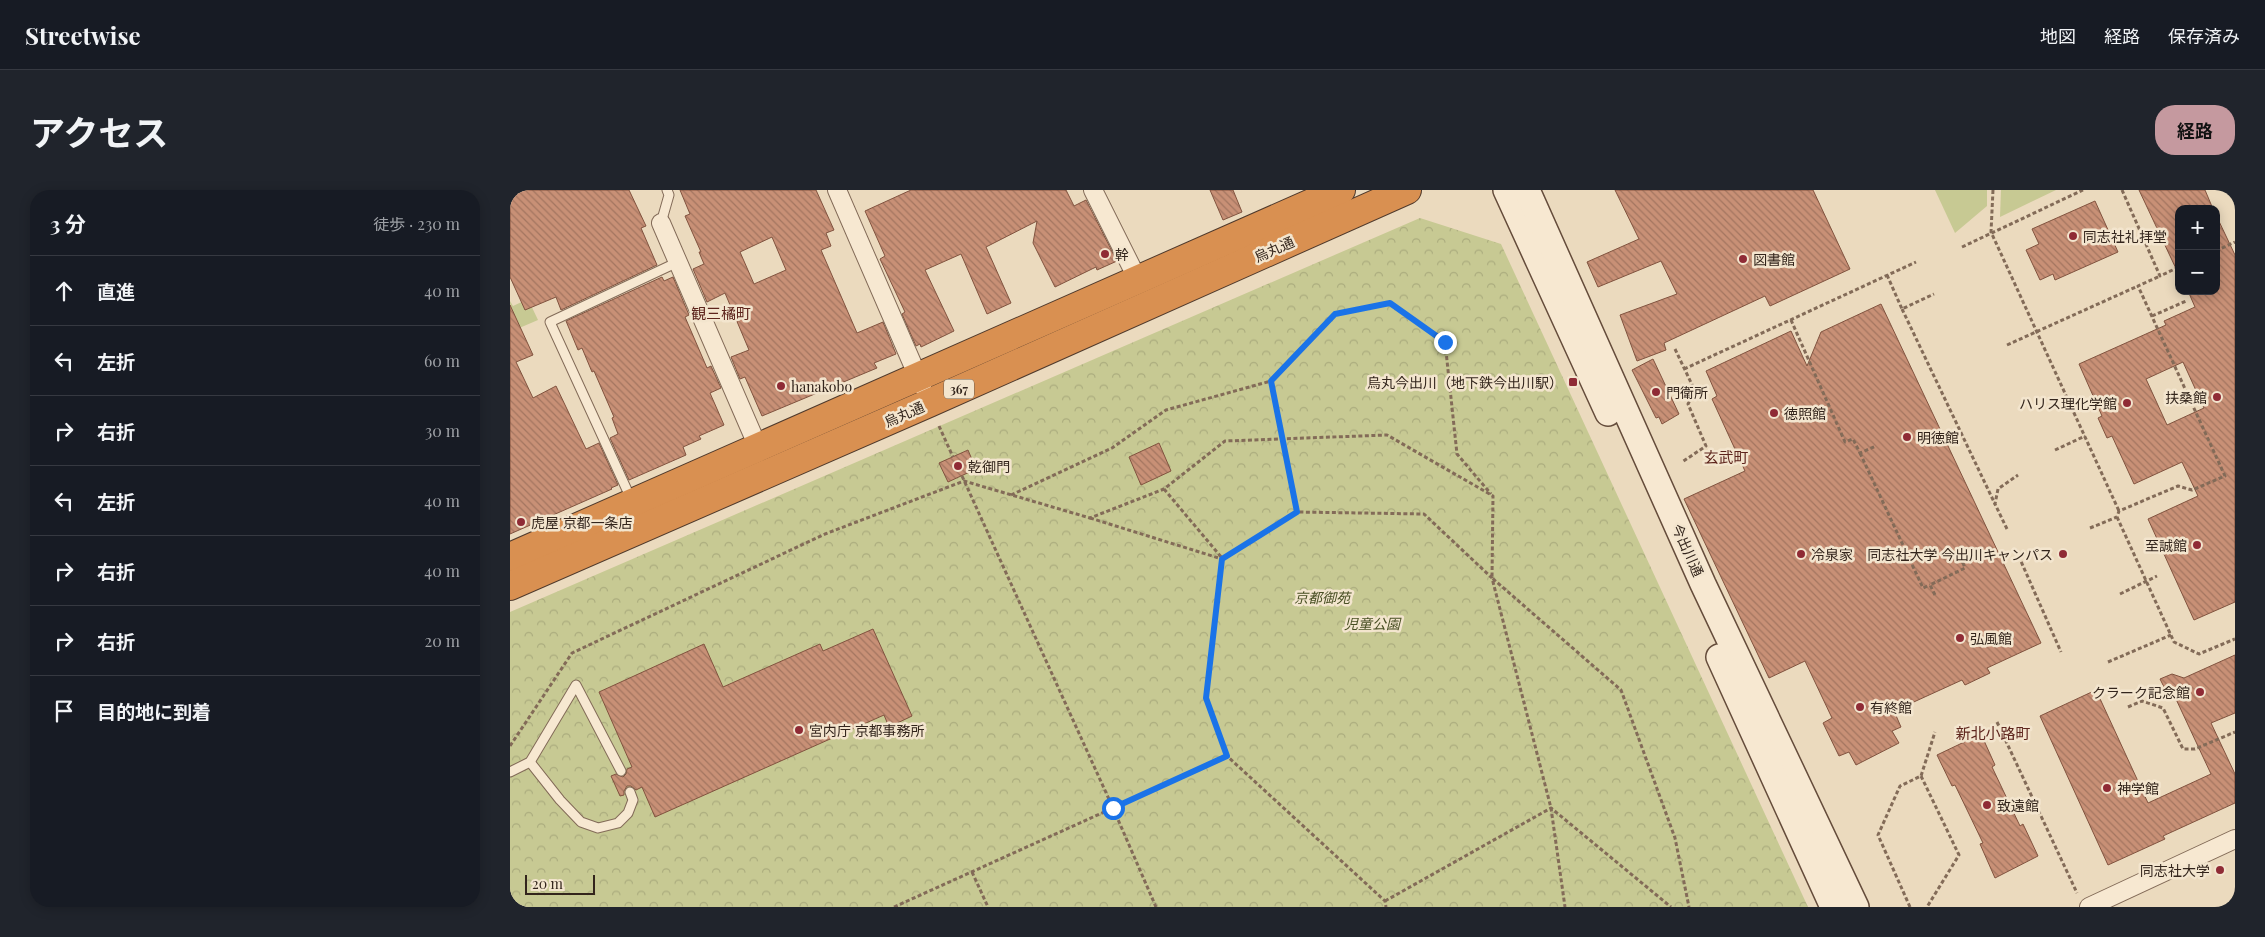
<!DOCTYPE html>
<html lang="ja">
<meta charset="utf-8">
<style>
:root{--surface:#171b24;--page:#20242c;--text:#f1f3f6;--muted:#9ea1a6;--line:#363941;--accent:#c5999f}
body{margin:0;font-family:"Playfair Display","Noto Sans JP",serif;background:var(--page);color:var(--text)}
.controls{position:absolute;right:15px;top:15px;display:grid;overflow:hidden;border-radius:10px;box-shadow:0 2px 12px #0003}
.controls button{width:45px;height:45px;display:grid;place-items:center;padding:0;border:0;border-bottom:1px solid var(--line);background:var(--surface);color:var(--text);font:25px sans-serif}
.scale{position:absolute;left:15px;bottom:12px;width:70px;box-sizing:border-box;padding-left:5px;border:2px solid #33251c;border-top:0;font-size:14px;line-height:18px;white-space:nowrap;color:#33251c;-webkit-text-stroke:4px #f3e5ce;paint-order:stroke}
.stop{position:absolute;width:15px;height:15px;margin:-11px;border:4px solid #1a73e8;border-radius:50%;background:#fff}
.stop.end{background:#1a73e8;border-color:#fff;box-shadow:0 1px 5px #0008}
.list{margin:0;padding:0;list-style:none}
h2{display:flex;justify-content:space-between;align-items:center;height:65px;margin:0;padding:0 20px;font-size:21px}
h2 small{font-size:16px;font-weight:400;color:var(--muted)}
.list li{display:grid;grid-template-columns:32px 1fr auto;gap:15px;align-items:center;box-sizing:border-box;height:70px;padding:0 20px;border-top:1px solid var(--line)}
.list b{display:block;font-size:19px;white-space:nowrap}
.list em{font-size:16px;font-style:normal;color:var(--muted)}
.icon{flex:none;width:28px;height:28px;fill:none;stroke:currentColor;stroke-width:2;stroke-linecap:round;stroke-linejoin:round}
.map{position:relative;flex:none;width:1725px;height:717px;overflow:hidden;border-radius:20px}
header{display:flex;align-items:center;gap:30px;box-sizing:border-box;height:70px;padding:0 25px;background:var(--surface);border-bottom:1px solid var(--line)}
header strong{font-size:24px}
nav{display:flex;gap:28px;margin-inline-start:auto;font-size:18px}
.intro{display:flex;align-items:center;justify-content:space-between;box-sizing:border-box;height:120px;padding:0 30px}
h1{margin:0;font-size:35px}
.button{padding:12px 22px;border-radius:20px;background:var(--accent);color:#111;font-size:18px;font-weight:700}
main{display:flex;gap:30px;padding:0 30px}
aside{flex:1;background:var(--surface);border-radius:20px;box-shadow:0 2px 12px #0003}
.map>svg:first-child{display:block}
.green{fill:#c7c993}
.park{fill:url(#park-crowns)}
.building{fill:url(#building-back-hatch);stroke:#81533f;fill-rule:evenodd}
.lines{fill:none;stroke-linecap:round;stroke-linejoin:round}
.lane-casing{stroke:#836b58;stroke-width:11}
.street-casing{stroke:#836b58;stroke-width:20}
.secondary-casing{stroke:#654c3b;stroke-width:28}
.highway-casing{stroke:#503a2c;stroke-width:30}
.path{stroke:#836b58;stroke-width:3;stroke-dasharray:4 2.5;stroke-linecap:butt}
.lane{stroke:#f7e8d1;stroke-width:9}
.street{stroke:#f7e8d1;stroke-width:18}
.secondary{stroke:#f7e8d1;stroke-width:25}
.highway{stroke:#d99051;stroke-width:28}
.route{stroke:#1a73e8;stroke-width:6}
.poi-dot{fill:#8f2b35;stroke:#f3e5ce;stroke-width:2}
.labels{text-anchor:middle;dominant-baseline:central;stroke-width:5;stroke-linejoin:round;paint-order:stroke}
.shield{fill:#f3e5ce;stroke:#6d5f51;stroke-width:1}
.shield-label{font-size:12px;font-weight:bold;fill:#33251c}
.poi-label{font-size:14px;fill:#33251c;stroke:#f3e5ce;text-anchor:start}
.street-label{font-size:14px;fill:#33251c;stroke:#f3e5ce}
.park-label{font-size:14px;font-style:italic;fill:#484f23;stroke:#f3e5ce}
.neighbourhood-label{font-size:15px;fill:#5e251d;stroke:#f3e5ce}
</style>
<header>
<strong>Streetwise</strong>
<nav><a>地図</a><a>経路</a><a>保存済み</a></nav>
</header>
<div class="intro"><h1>アクセス</h1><a class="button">経路</a></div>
<main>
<aside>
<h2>3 分<small>徒歩 · 230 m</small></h2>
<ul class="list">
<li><svg class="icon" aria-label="ahead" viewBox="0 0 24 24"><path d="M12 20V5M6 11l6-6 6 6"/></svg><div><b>直進</b></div><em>40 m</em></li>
<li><svg class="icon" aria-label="left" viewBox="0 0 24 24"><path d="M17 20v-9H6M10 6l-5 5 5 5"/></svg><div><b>左折</b></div><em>60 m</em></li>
<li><svg class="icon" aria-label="right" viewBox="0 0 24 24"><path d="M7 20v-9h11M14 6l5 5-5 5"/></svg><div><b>右折</b></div><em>30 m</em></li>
<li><svg class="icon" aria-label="left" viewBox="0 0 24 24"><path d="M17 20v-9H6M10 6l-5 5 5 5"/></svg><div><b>左折</b></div><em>40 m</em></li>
<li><svg class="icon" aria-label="right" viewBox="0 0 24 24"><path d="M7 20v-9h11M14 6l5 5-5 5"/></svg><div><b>右折</b></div><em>40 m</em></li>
<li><svg class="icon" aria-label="right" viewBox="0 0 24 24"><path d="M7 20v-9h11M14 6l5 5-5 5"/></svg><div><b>右折</b></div><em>20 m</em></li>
<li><svg class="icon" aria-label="arrive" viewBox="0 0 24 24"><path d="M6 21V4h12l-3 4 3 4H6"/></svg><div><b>目的地に到着</b></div></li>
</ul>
</aside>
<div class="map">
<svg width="1725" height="717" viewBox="0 0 1725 717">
<defs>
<pattern id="park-crowns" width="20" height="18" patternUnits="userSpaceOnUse" patternTransform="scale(1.25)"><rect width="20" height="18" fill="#c7c993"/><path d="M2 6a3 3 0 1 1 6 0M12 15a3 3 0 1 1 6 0" fill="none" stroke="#abac7e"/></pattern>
<pattern id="building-back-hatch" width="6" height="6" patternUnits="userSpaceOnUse" patternTransform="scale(1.25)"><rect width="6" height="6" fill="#c89076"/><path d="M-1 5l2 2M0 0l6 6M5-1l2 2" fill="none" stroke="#a37560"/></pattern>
</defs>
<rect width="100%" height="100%" fill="#ebdabe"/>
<!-- green -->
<g class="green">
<polygon points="1425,0 1477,0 1477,16 1445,43"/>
<polygon points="1491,0 1546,0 1490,27"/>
<polygon points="18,109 28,130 0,142 0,111 3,116"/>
</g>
<!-- park -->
<polygon class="park" points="910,28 991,54 1298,717 0,717 0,422"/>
<!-- building -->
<g class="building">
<polygon points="0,0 119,0 136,36 131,38 147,75 51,120 46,107 15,120 0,87"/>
<path d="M170,0H306L324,40L316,43L321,56L311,60L347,143L373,132L386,164L364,173L367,178L252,226L235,187L230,189L221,167L239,160L215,103L197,112L183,79L194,74L189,62H191L175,26L180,24ZM262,47L276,80L244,94L230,62Z"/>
<polygon points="401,0 556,0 564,16 576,10 607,71 587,80 586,77 545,97 523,53 527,31 476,57 501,113 477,124 451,64 415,80 444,141 411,157 410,154 406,156 392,124 395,122 370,69 375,66 355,21"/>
<polygon points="700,0 723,0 732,22 713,30"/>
<polygon points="1105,0 1303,0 1340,79 1260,116 1255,106 1154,153 1156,160 1127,171 1110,125 1167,104 1151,71 1088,97 1077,72 1129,49"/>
<polygon points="1629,0 1695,0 1703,19 1669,19 1669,85"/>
<polygon points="1585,11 1608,62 1545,90 1543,84 1530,90 1516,60 1529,54 1522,39"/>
<path d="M1706,25L1725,65V412L1684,430L1638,329L1688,306L1672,272L1624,294L1602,246L1597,248L1588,228L1592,226L1569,174L1656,135L1654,131L1685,117L1678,101H1706ZM1673,172L1694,218L1657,235L1636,189Z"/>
<polygon points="152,87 154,91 163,87 179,125 175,127 197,178 201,176 211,198 200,203 214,235 189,246 191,249 173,257 176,265 119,290 100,248 108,244 102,228 104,227 84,181 82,182 72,158 68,160 56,131"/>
<polygon points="1371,114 1531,453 1477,478 1480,483 1455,495 1452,490 1384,521 1391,537 1382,541 1389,553 1346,575 1339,562 1329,566 1313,533 1322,528 1295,471 1259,488 1174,309 1235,281 1202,209 1207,206 1196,181 1281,141 1297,176 1311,142"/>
<polygon points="0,115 23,165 6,172 23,208 46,196 76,259 89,253 108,295 101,298 102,299 0,344"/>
<polygon points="1143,169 1169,224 1152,234 1149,227 1146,228 1122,180"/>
<polygon points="649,253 661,281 631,295 619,267"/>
<polygon points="458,260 466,279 438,292 429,273"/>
<polygon points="363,439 402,526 379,537 374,525 145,627 132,597 126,600 121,596 117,596 114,601 114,605 110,606 101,586 106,584 113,587 116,584 117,579 122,577 89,502 194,454 213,497 310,454 313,461"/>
<polygon points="1725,465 1725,523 1701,533 1725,584 1725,613 1653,646 1655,649 1598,675 1530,526 1586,500 1638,613 1701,584 1665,507 1657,503 1650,489 1662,484 1674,488"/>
<polygon points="1471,544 1485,575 1482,577 1510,636 1513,634 1528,666 1485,688 1470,654 1473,653 1445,595 1442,596 1427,565"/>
</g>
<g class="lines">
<!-- lane casing -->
<g class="lane-casing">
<g id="lane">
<polyline points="151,33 159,5 157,0"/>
<polyline points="122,311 40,132 168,72"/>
<polyline points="20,572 50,610 71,632 88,638 108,633 118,623 123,610 120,602"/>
<polyline points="0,582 20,572 66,495 111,581"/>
</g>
</g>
<!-- street casing -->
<g class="street-casing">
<g id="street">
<polyline points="327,0 412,196"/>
<polyline points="583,0 628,90"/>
<polyline points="151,33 248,257"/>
<polyline points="1579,717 1725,649"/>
</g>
</g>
<!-- secondary casing -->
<g class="secondary-casing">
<g id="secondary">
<polyline points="996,0 1098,223"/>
<polyline points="1017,0 1193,394 1346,717"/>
<polyline points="1209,467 1323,717"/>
</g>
</g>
<!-- highway casing -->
<g class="highway-casing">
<g id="highway">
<polyline points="0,367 831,0"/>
<polyline points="0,396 419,213 897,0"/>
</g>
</g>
<!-- path -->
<g class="path">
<polyline points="1483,0 1481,42 1609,321"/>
<polyline points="1612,0 1650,86 1669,77"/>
<polyline points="1452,57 1573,0"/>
<polyline points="1706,61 1725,52"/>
<polyline points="1377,85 1392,119 1424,104"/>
<polyline points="1392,119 1485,314"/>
<polyline points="1642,126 1676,111"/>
<polyline points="1281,130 1335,252 1343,249 1350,263 1366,256"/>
<polyline points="1497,155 1628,96"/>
<polyline points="1165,159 1185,201 1178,214 1196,256 1172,272"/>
<polyline points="1174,179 1406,72"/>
<polyline points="429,236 443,267"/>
<polyline points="1545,260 1575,246"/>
<polyline points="1350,263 1413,398 1420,395"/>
<polyline points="452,286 603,618 717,566 875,711 876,717"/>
<polyline points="654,299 712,368"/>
<polyline points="501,305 602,258 656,220 761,191"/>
<polyline points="787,322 761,191 825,124 880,113 935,152 947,264 981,304"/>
<polyline points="1607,327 1664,452 1689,464 1725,449"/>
<polyline points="580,328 712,369"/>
<polyline points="1580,338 1607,327 1609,321 1668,296 1682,300 1715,286 1628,96 1650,86"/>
<polyline points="1497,339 1485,314 1488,299 1508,285"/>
<polyline points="1446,358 1453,373"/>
<polyline points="1506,360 1551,462"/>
<polyline points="1610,404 1647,386"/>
<polyline points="1425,405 1420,395 1455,378 1453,373 1462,368"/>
<polyline points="1598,472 1661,445"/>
<polyline points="1618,517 1632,511 1653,518 1673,559 1685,559 1725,542"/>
<polyline points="1487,532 1567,703"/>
<polyline points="0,556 62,463 315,344 454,291 580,328 654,299 715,251 877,245 983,306 982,388 1111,500 1165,648 1179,717"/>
<polyline points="717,566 696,508 712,369 787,322 914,324 982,388 1041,618 1055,717"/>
<polyline points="1411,586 1449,665 1417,717"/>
<polyline points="462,682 478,717"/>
<polyline points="875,711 1041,618 1161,717"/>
<polyline points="384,717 603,618 646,717"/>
<polyline points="1400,717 1368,645 1390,596 1411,586 1425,542"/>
</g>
<!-- lane -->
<use href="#lane" class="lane"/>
<!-- street -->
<use href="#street" class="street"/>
<!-- secondary -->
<use href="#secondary" class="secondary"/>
<!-- highway -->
<use href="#highway" class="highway"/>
</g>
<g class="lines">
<!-- route -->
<polyline class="route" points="603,618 717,566 696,508 712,369 787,322 761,191 825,124 880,113 935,152"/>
</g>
<!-- markers -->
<g class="poi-dot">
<circle cx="1563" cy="46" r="5"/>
<circle cx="595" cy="64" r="5"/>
<circle cx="1233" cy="69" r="5"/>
<rect x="1058" y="187" width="10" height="10" rx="2.5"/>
<circle cx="271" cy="196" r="5"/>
<circle cx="1146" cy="202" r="5"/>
<circle cx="1707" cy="207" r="5"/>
<circle cx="1617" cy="213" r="5"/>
<circle cx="1264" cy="223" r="5"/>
<circle cx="1397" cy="247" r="5"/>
<circle cx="448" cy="276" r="5"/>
<circle cx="11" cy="332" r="5"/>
<circle cx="1687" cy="355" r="5"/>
<circle cx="1291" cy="364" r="5"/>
<circle cx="1553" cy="364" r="5"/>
<circle cx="1450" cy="448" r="5"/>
<circle cx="1690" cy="502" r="5"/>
<circle cx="1350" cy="517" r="5"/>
<circle cx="289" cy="540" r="5"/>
<circle cx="1597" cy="598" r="5"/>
<circle cx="1477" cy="615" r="5"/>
<circle cx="1710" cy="680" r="5"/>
</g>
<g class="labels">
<!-- shield labels -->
<rect class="shield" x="434" y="189.5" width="30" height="19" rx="4"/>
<g class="shield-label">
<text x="449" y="199">367</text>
</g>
<!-- poi labels -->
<g class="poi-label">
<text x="1573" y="46">同志社礼拝堂</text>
<text x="605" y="64">幹</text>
<text x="1243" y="69">図書館</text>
<text x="1053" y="192" text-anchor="end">烏丸今出川（地下鉄今出川駅）</text>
<text x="281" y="196">hanakobo</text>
<text x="1156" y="202">門衛所</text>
<text x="1697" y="207" text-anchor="end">扶桑館</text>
<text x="1607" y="213" text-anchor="end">ハリス理化学館</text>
<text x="1274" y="223">徳照館</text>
<text x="1407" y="247">明徳館</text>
<text x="458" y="276">乾御門</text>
<text x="21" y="332">虎屋 京都一条店</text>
<text x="1677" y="355" text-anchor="end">至誠館</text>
<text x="1301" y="364">冷泉家</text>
<text x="1543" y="364" text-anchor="end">同志社大学 今出川キャンパス</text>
<text x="1460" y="448">弘風館</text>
<text x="1680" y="502" text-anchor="end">クラーク記念館</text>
<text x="1360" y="517">有終館</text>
<text x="299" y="540">宮内庁 京都事務所</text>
<text x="1607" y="598">神学館</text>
<text x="1487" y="615">致遠館</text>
<text x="1700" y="680" text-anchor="end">同志社大学</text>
</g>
<!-- street labels -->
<g class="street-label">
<text transform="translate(764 59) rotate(-24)">烏丸通</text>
<text transform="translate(394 224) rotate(-24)">烏丸通</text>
<text transform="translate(1178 360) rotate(66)">今出川通</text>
</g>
<!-- park labels -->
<g class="park-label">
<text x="812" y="407">京都御苑</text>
<text x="862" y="433">児童公園</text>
</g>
<!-- neighbourhood labels -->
<g class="neighbourhood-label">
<text x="211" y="123">観三橘町</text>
<text x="1216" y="267">玄武町</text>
<text x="1483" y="543">新北小路町</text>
</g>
</g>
</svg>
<div class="controls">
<button>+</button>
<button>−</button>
</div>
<div class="scale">20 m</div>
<div class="stop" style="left:603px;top:618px"></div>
<div class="stop end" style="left:935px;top:152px"></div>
</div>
</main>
